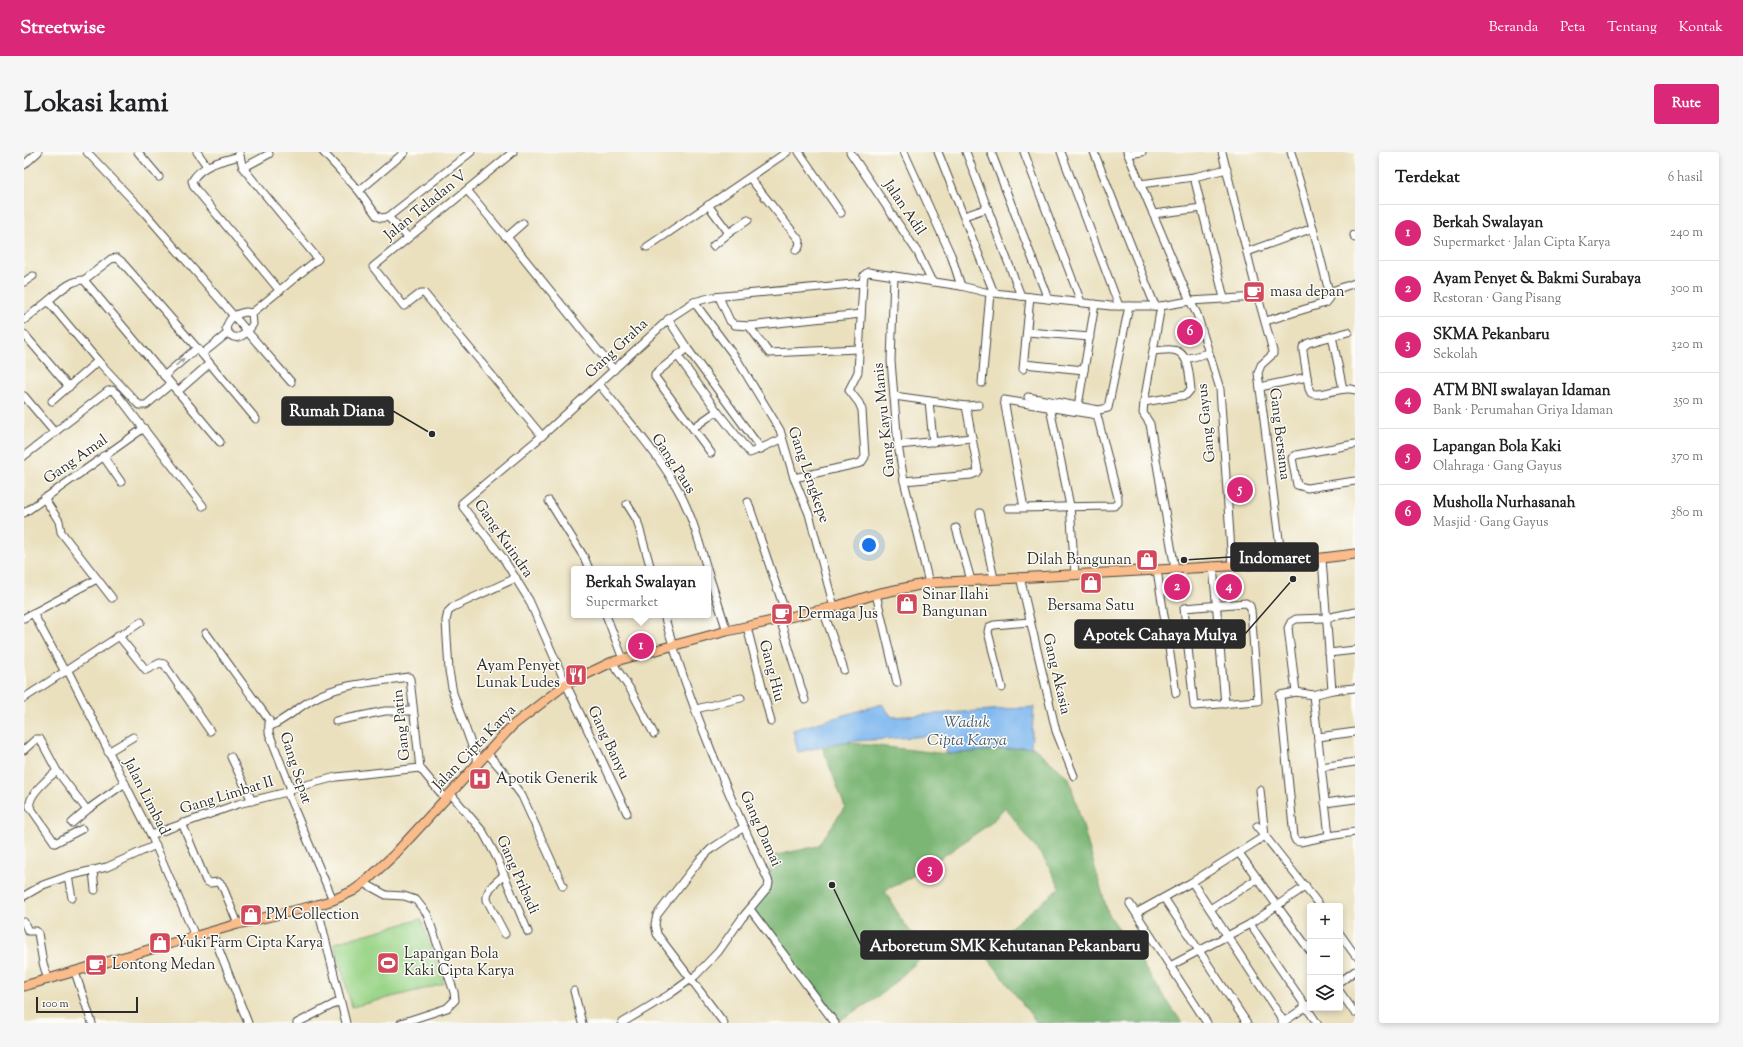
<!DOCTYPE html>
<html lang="id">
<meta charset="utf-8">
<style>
:root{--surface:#fff;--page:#f6f6f6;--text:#202124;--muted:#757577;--line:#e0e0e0;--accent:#db2777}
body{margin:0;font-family:"Sorts Mill Goudy",serif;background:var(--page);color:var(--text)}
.controls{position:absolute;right:12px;bottom:12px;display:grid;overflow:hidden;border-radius:4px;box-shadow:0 2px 6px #0003}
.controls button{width:36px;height:36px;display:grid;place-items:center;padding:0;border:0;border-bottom:1px solid var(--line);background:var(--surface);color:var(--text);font:20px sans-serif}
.scale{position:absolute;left:12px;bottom:10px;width:102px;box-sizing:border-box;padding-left:4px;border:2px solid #2b2b2b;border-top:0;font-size:11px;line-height:14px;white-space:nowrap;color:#2b2b2b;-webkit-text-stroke:3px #fdfcf7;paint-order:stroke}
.you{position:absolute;left:845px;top:393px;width:14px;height:14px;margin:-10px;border:3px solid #fff;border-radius:50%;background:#1a73e8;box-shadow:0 0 0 6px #1a73e833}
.badge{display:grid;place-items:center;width:26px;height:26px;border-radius:50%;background:var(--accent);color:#fff;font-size:13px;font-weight:700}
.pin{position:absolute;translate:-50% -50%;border:2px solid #fff;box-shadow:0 1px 4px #0006}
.popup{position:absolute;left:547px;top:414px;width:140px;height:52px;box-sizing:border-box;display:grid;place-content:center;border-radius:4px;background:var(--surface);filter:drop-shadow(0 1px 3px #0005);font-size:13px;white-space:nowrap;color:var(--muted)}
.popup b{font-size:15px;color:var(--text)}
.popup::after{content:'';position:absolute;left:50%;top:100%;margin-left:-8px;border:8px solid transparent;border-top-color:var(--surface)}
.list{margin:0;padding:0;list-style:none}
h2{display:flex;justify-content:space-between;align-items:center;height:52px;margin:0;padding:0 16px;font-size:17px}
h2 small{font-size:13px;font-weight:400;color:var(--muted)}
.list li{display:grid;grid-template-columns:26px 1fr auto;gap:12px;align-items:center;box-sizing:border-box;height:56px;padding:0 16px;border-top:1px solid var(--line)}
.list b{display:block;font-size:15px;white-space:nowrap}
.list p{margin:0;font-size:13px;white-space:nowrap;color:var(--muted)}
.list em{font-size:13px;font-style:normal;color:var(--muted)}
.icon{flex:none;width:22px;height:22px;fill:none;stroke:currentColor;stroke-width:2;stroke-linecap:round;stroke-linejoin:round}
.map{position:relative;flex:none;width:1331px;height:871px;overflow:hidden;border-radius:4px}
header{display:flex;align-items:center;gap:24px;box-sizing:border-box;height:56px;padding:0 20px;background:var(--accent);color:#fff}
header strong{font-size:19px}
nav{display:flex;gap:22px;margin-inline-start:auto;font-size:14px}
.intro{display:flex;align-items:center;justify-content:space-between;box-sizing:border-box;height:96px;padding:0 24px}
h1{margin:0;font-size:28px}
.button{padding:10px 18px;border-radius:4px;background:var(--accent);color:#fff;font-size:14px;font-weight:700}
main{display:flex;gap:24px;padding:0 24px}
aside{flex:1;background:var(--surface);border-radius:4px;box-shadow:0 2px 6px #0003}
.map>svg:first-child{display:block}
.green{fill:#9ad487;stroke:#628059}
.forest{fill:#7bb674;stroke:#537050}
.water{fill:#7eb7ef;stroke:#54718d}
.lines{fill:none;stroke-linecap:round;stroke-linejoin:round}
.minor-casing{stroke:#484641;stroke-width:9}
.major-casing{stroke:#484641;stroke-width:11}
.minor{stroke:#fff;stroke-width:7}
.major{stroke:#f9bc8a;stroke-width:9}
.oneway{fill:#a0a0a0}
.labels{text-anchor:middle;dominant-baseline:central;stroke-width:3;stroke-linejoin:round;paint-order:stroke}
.street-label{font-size:15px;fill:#2b2b2b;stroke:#fdfcf7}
.poi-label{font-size:15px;fill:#2b2b2b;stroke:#fdfcf7;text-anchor:start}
.water-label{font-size:16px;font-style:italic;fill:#485c70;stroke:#fdfcf7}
.leader{fill:none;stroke:#2b2b2b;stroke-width:1.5}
.callout-dot{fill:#2b2b2b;stroke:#fdfcf7;stroke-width:1.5}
.callout{fill:#2b2b2b;stroke:#2b2b2b;stroke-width:1.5}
.callout-label{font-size:16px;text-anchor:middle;font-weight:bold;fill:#fff}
</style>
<header>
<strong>Streetwise</strong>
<nav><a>Beranda</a><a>Peta</a><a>Tentang</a><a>Kontak</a></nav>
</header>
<div class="intro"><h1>Lokasi kami</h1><a class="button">Rute</a></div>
<main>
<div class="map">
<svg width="1331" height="871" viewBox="0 0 1331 871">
<rect width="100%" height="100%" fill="#fdfcf7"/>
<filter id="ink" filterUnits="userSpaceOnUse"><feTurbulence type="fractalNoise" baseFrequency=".025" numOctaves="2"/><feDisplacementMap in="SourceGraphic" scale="8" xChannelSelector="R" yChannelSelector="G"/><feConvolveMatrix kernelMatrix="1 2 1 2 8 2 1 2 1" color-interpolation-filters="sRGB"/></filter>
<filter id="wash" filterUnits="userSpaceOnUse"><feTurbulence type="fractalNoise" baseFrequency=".012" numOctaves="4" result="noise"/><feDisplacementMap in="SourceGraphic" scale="16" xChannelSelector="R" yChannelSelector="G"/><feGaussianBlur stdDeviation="0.9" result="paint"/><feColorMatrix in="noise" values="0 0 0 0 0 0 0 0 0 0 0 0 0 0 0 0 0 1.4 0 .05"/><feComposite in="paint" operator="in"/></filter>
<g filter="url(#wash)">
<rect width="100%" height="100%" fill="#eae0be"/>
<!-- green -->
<g class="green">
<polygon points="1207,328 1224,328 1224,348 1208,350"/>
<polygon points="397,767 420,832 328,855 310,791"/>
</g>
<!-- forest -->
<polygon class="forest" points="818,590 923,602 1009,595 1045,626 1084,761 1158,871 1013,871 958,798 1036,736 1023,711 981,655 967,671 898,719 861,739 877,767 903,801 853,846 811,871 726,757 745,730 748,704 794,694 821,655 798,594"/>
<!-- water -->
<polygon class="water" points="858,552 868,565 1010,555 1007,595 923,602 919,583 818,590 774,600 769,578"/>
</g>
<g filter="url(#ink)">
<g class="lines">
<!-- minor casing -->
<g class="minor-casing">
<g id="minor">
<polyline points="63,0 120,60 267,230"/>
<polyline points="114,0 135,25"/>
<polyline points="173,0 183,14"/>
<path d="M215,0L216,4C198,9 178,12 168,29L170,35L256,139"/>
<polyline points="299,0 335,39 353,64 357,66 364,65 384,85"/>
<polyline points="489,0 349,115 380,154 397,141 400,141 518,284"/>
<polyline points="775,0 817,61"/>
<polyline points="826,0 894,101 908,130"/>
<polyline points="880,0 927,103 937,134"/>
<polyline points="914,0 970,141"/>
<polyline points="942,0 997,144"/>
<polyline points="967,0 1024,147"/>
<polyline points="1000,0 1057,150"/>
<polyline points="1037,0 1095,154"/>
<polyline points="1070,0 1131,154"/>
<polyline points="1103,0 1166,149 1173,162 1196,237 1208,413"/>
<polyline points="1198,0 1234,145 1249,199 1249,202 1237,213 1234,221 1258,411"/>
<polyline points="1104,2 1118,0"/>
<polyline points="216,4 219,16 294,107 228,161"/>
<polyline points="0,13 14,0"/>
<polyline points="219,16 245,2"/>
<polyline points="1170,25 1200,146"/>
<polyline points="726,26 776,89 775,95 772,98"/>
<polyline points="1116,32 1170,25 1203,17"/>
<polyline points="443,38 480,83 483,85 499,71"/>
<polyline points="335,39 381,0"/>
<polyline points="684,53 705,81"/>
<polyline points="1129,62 1178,56"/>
<polyline points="940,64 964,56"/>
<polyline points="364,65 447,0"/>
<polyline points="1330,83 1331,86"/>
<polyline points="483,85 590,218"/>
<polyline points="689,94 705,81 724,68"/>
<polyline points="623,95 763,0"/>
<polyline points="1223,100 1289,76"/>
<polyline points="870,124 867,209 874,293 880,329 905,431"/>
<path d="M60,128C46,128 35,140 24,149L74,209L115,253H122L147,232"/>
<polyline points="0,130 9,124"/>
<polyline points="1305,140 1331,131"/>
<polyline points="695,145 706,169 711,173 725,174 745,201 834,197"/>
<polyline points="670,150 714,209 756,278 770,326 785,362 810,455"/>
<polyline points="1137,154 1120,250 1119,261 1126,272 1151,417"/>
<path d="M222,160L228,161L229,172C222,183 210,193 202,177C205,165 211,162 222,160Z"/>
<polyline points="644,167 663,196 737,297"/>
<polyline points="0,168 24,149"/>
<polyline points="1242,169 1301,151 1305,146 1305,140 1289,76 1267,0"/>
<polyline points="725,174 837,162"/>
<polyline points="1003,180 1066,185"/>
<path d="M1324,180L1284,191L1279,195V199L1285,237L1287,241C1297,246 1317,233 1331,238"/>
<polyline points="0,182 45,235"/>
<polyline points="1308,184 1319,237"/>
<polyline points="663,196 631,222 631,225 687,301"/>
<polyline points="178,202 204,181"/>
<polyline points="653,203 693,259"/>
<polyline points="1162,207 1184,201"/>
<polyline points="1000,212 1060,218"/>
<polyline points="999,217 1006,145"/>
<polyline points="140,224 173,196"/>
<polyline points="958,231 966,141"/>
<path d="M575,232C601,265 631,298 652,334C667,360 675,389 683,417"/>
<polyline points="1236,235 1283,225"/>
<polyline points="153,240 185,212"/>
<polyline points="0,244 31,281"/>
<polyline points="870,244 942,254 955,253"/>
<polyline points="1004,245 1075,258 1084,256 1105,154"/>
<polyline points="28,249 74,209"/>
<polyline points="905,249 909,290"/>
<path d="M1120,250L1162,243L1167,237C1165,224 1166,199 1148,198C1142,197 1135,199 1129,199"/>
<polyline points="1054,254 1071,152"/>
<polyline points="1026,256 1046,354 1051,422"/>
<polyline points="669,276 693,259 726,301 758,287"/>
<polyline points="196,290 60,128 87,107 93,106 97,109 173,196 232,267"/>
<polyline points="1331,292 1272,303 1268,306 1273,333 1283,336 1331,329"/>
<polyline points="874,293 948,286"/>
<polyline points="0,304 84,239 88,238 93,242 179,354"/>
<polyline points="79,304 97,330"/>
<polyline points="770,326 837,311 841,305 838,258 835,251 825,238 834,220 839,131 840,123 844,120 937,134 961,140 1087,154 1137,154 1166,149 1234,145"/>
<polyline points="880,329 947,323 952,321 954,318 942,254"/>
<polyline points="20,346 35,369 37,380 88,446"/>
<polyline points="525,349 560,405 565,417"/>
<polyline points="724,350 763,465"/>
<polyline points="603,352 613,368 627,417"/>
<path d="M984,356C1019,356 1055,354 1090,354L1094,351V346L1073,263L980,248L1000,356"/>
<polyline points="0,361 120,276"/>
<polyline points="956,361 970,427"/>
<polyline points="932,376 947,428"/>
<polyline points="1298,407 1308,538"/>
<polyline points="1189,414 1201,552"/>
<polyline points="1133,418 1152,541"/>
<polyline points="684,420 703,479"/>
<polyline points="996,425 1032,579 1050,624"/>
<polyline points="852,442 873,531"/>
<polygon points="1222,451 1226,454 1227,458 1234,549 1170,554 1160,456"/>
<polyline points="799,458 820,518"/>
<polyline points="1331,460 1302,466 1272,467 1267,470 1264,476 1272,540 1289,543 1308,538 1331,536"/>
<polyline points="9,461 41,520"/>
<polyline points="582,463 599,507"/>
<polyline points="0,466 73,427"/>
<polyline points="756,467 781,548"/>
<polyline points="723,475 747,570"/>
<polyline points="182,481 245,568 245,581 267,637 263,640 309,748"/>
<polyline points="94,483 122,518 136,511 140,512 186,579"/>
<polyline points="1305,501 1331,498"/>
<polyline points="588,510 608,540 630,582"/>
<polyline points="44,519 127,683 171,784"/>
<polyline points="978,536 964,480 965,475 970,473 1006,470"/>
<polyline points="1272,540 1256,543 1270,685 1272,689 1276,690 1305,684"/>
<polyline points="1289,543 1305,684 1331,680"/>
<polyline points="0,546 117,470"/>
<polyline points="672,557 717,546"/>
<polyline points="312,569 361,559 389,559"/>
<path d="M245,575C263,567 273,556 289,547C317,531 353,530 385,525L386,527L396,616L421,646"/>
<polyline points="1294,585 1331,580"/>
<polyline points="0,598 12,587 16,587 33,619 63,658"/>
<polyline points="84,600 109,585"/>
<polyline points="463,601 484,625 498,644 539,734"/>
<polyline points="207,605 228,649"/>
<polyline points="454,611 429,541 425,519 422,469 424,460 429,455 492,426"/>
<polyline points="1297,615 1331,610"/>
<path d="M33,619C25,625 3,644 6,655L31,691L58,677"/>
<polyline points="267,637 312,625 396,616"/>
<polyline points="426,641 459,680 473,706 504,780"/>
<polyline points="1301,651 1331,647"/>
<polyline points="603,661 542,532 505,448 479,406 439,355 438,351 518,284 647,165 670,150 689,145 839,131"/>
<polyline points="48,671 63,658 101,631"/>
<polyline points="158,671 182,729 186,731 194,730 198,733 214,772"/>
<polyline points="1233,674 1296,754"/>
<polyline points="127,683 214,652 263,640"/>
<polyline points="1215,701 1286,799"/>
<polyline points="69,719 71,738"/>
<path d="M480,723C472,731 462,736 463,748L481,782"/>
<polyline points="44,724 48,746"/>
<polyline points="1168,730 1260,870"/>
<polyline points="340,731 362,743 380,744 392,748 403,762 430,840 431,848 423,856 377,871"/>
<polyline points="0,744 19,733 44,724 83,715 132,693"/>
<polyline points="1140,746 1223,871"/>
<polyline points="1106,752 1183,871"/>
<polyline points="293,753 322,871"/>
<polyline points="726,757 811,871"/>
<polyline points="1186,757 1233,727"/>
<polyline points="1112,761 1168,730 1241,684 1236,638"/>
<polyline points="0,770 4,779 12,779 14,781 19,811 24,828"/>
<polyline points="1226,772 1293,871"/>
<polyline points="188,780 224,871"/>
<polyline points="1316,782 1331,803"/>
<polyline points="1146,814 1226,772 1282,734"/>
<polyline points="51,820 68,871"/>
<polyline points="1316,830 1331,819"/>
<polyline points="550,839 558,871"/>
<polyline points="1316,840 1331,861"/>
<polyline points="273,871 316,849"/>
<path d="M598,871L646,842L671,824L694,800L718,766L744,735L745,730C705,644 666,555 640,463"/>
<polyline points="700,871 633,782 631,772 633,763 675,709 687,697 720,675"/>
<polyline points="1258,871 1286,852"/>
</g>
</g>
<!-- major casing -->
<g class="major-casing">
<polyline id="major" points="0,834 214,772 293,753 309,748 329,739 340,731 371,702 488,574 542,532 588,510 703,479 810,455 852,442 905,431 1258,411 1331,402"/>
</g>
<!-- minor -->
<use href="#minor" class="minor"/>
<!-- major -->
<use href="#major" class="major"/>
</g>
<!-- one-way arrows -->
<defs><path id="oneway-solid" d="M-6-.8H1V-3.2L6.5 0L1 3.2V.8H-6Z"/></defs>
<use class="oneway" href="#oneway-solid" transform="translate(156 210) rotate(-41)"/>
</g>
<!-- icons -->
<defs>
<g id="cafe-square" transform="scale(1.15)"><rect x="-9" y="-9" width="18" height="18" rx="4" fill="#d1495b" stroke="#fdfcf7"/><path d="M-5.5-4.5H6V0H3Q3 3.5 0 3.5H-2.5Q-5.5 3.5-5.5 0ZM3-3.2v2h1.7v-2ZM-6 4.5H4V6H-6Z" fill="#fff"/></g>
<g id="shop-square" transform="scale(1.15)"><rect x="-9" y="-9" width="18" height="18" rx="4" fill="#d1495b" stroke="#fdfcf7"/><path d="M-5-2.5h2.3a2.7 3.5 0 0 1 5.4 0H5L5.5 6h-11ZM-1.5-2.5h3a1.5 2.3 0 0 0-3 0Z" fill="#fff"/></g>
<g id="restaurant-square" transform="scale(1.15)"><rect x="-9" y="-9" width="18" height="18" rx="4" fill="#d1495b" stroke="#fdfcf7"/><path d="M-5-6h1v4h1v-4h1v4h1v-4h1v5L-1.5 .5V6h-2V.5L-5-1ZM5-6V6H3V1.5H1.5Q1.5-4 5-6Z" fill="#fff"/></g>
<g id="hospital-square" transform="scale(1.15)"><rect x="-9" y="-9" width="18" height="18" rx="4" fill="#d1495b" stroke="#fdfcf7"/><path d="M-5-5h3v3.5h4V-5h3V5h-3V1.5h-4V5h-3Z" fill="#fff"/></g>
<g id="stadium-square" transform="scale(1.15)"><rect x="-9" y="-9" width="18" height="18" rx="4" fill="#d1495b" stroke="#fdfcf7"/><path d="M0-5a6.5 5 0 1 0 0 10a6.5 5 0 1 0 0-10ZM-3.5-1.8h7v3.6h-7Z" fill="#fff"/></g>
</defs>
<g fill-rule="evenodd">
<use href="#cafe-square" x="1230" y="140"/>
<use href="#shop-square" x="1123" y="408"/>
<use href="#shop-square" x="1067" y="431"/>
<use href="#shop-square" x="883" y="452"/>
<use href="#cafe-square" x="758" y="462"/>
<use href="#restaurant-square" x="552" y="523"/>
<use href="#hospital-square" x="456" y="627"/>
<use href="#shop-square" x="227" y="763"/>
<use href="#shop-square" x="136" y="791"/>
<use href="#stadium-square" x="364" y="811"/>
<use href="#cafe-square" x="72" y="813"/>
</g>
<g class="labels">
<!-- street labels -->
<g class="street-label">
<text transform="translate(402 54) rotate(-39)">Jalan Teladan V</text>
<text transform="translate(880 56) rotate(56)">Jalan Adil</text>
<text transform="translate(593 197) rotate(-43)">Gang Graha</text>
<text transform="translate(861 268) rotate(-96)">Gang Kayu Manis</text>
<text transform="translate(1183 271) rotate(-96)">Gang Gayus</text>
<text transform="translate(1255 282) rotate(83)">Gang Bersama</text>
<text transform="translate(52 308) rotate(-35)">Gang Amal</text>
<text transform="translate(649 312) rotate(57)">Gang Paus</text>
<text transform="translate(784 323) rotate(71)">Gang Lengkepe</text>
<text transform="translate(479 387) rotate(55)">Gang Kuindra</text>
<text transform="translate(747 519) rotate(75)">Gang Hiu</text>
<text transform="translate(1032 522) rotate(77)">Gang Akasia</text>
<text transform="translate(378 573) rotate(-96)">Gang Patin</text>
<text transform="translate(584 591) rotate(65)">Gang Banyu</text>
<text transform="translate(451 596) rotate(-46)">Jalan Cipta Karya</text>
<text transform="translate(271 616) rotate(72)">Gang Sepat</text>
<text transform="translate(203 644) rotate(-17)">Gang Limbat II</text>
<text transform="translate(122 645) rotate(63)">Jalan Limbad</text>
<text transform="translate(736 677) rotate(66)">Gang Damai</text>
<text transform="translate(493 723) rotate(66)">Gang Pribadi</text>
</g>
<!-- poi labels -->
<g class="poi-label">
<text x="1246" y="140">masa depan</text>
<text x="1108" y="408" text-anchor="end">Dilah Bangunan</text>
<text x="898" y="443">Sinar Ilahi<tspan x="898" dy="17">Bangunan</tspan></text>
<text x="1067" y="454" text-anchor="middle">Bersama Satu</text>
<text x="774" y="462">Dermaga Jus</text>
<text x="536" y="514" text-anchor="end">Ayam Penyet<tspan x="536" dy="17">Lunak Ludes</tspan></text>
<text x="472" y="627">Apotik Generik</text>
<text x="242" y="763">PM Collection</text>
<text x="152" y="791">Yuki Farm Cipta Karya</text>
<text x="380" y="802">Lapangan Bola<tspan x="380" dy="17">Kaki Cipta Karya</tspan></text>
<text x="88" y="813">Lontong Medan</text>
</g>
<!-- water labels -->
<g class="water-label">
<text x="943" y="571">Waduk<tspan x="943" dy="18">Cipta Karya</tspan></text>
</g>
</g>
<!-- callouts -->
<path class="leader" d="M408 282L369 259M1160 408L1207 405M1269 427L1221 482M808 733L837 793"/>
<g class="callout-dot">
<circle cx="408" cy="282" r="4"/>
<circle cx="1160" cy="408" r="4"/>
<circle cx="1269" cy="427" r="4"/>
<circle cx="808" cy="733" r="4"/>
</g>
<g class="callout">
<rect x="258" y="245" width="111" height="28" rx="4"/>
<rect x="1207" y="391" width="87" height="28" rx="4"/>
<rect x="1051" y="468" width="170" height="28" rx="4"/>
<rect x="837" y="779" width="287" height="28" rx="4"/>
</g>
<g class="callout-label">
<text x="313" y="264">Rumah Diana</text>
<text x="1251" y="411">Indomaret</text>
<text x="1136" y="488">Apotek Cahaya Mulya</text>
<text x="981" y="799">Arboretum SMK Kehutanan Pekanbaru</text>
</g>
</svg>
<div class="controls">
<button>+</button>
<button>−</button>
<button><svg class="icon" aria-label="layers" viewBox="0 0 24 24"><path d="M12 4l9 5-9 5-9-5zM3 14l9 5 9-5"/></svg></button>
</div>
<div class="scale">100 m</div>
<div class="you"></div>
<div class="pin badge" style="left:617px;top:494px">1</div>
<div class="popup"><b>Berkah Swalayan</b>Supermarket</div>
<div class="pin badge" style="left:1153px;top:435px">2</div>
<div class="pin badge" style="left:906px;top:718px">3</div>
<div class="pin badge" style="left:1205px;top:435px">4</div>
<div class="pin badge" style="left:1216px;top:338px">5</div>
<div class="pin badge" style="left:1166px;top:180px">6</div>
</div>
<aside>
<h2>Terdekat<small>6 hasil</small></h2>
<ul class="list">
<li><span class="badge">1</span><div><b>Berkah Swalayan</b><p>Supermarket · Jalan Cipta Karya</p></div><em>240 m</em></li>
<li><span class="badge">2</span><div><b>Ayam Penyet &amp; Bakmi Surabaya</b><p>Restoran · Gang Pisang</p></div><em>300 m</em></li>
<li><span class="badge">3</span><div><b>SKMA Pekanbaru</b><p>Sekolah</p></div><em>320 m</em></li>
<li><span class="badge">4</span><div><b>ATM BNI swalayan Idaman</b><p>Bank · Perumahan Griya Idaman</p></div><em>350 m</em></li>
<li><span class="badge">5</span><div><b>Lapangan Bola Kaki</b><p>Olahraga · Gang Gayus</p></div><em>370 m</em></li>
<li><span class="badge">6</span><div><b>Musholla Nurhasanah</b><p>Masjid · Gang Gayus</p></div><em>380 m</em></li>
</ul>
</aside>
</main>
